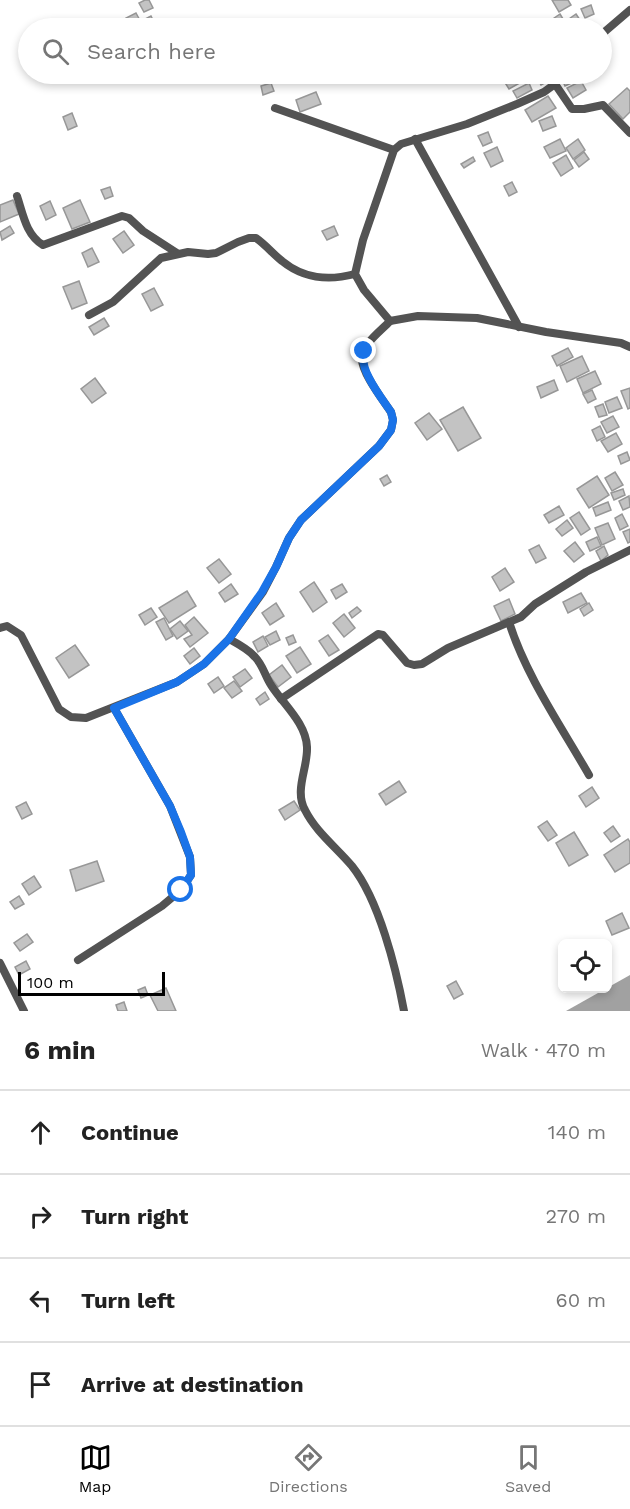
<!DOCTYPE html>
<meta charset="utf-8">
<style>
:root{--surface:#fff;--page:#f6f6f6;--text:#222;--muted:#767676;--line:#e0e0e0;--accent:#000}
body{margin:0;font-family:"Work Sans",sans-serif;background:var(--page);color:var(--text)}
.controls{position:absolute;right:18px;bottom:18px;display:grid;overflow:hidden;border-radius:9px;box-shadow:0 3px 9px #0003}
.controls button{width:54px;height:54px;display:grid;place-items:center;padding:0;border:0;border-bottom:2px solid var(--line);background:var(--surface);color:var(--text);font:30px sans-serif}
.scale{position:absolute;left:18px;bottom:15px;width:147px;box-sizing:border-box;padding-left:6px;border:3px solid #000;border-top:0;font-size:16px;line-height:21px;white-space:nowrap;color:#000;-webkit-text-stroke:4px #fff;paint-order:stroke}
.stop{position:absolute;width:18px;height:18px;margin:-14px;border:4px solid #1a73e8;border-radius:50%;background:#fff}
.stop.end{background:#1a73e8;border-color:#fff;box-shadow:0 2px 6px #0008}
.list{margin:0;padding:0;list-style:none}
h2{display:flex;justify-content:space-between;align-items:center;height:78px;margin:0;padding:0 24px;font-size:26px}
h2 small{font-size:20px;font-weight:400;color:var(--muted)}
.list li{display:grid;grid-template-columns:39px 1fr auto;gap:18px;align-items:center;box-sizing:border-box;height:84px;padding:0 24px;border-top:2px solid var(--line)}
.list b{display:block;font-size:22px;white-space:nowrap}
.list em{font-size:20px;font-style:normal;color:var(--muted)}
.icon{flex:none;width:33px;height:33px;fill:none;stroke:currentColor;stroke-width:2;stroke-linecap:round;stroke-linejoin:round}
.map{position:relative;flex:none;width:630px;height:1011px;overflow:hidden}
.search{position:absolute;background:var(--surface);box-shadow:0 3px 9px #0003;left:18px;right:18px;top:18px;height:66px;display:flex;align-items:center;gap:15px;box-sizing:border-box;padding:0 21px;border-radius:33px;color:var(--muted);font-size:22px}
.sheet{height:414px;background:var(--surface)}
nav{display:flex;justify-content:space-around;align-items:center;box-sizing:border-box;height:84px;border-top:2px solid var(--line);background:var(--surface);font-size:16px;color:var(--muted)}
nav a{display:grid;justify-items:center;gap:3px}
nav .on{color:var(--accent)}
.map>svg:first-child{display:block}
.water{fill:#a1a1a1}
.building{fill:#c3c3c3;stroke:#979797;stroke-width:1.5}
.lines{fill:none;stroke-linecap:round;stroke-linejoin:round}
.street{stroke:#535353;stroke-width:8}
.route{stroke:#1a73e8;stroke-width:8}
</style>
<div class="map">
<svg width="630" height="1011" viewBox="0 0 630 1011">
<rect width="100%" height="100%" fill="#fff"/>
<!-- water -->
<polygon class="water" points="630,975 630,1011 566,1011"/>
<!-- building -->
<g class="building">
<polygon points="145,0 149,0 153,8 144,12 139,3"/>
<polygon points="552,0 568,0 571,5 559,12"/>
<polygon points="591,5 594,14 585,18 581,9"/>
<polygon points="136,13 143,26 131,28 126,18"/>
<polygon points="560,14 566,24 559,28 550,28 547,23"/>
<polygon points="576,14 582,23 574,27 569,19"/>
<polygon points="151,16 155,24 147,28 143,20"/>
<polygon points="533,20 537,28 525,28 523,25"/>
<polygon points="518,74 521,74 525,80 509,89 504,81"/>
<polygon points="535,74 551,74 554,78 541,85"/>
<polygon points="567,74 572,74 576,81 565,86 561,77"/>
<polygon points="581,81 586,90 573,98 567,88"/>
<polygon points="271,83 274,91 263,95 261,86"/>
<polygon points="529,83 532,90 517,98 513,91"/>
<polygon points="627,88 630,91 630,112 623,119 609,104"/>
<polygon points="316,92 321,104 300,112 296,100"/>
<polygon points="548,96 556,108 532,122 525,110"/>
<polygon points="72,113 77,126 68,130 63,117"/>
<polygon points="552,116 556,126 543,131 539,121"/>
<polygon points="488,132 492,142 483,146 478,136"/>
<polygon points="560,139 566,151 550,158 544,147"/>
<polygon points="578,139 585,150 573,159 566,148"/>
<polygon points="497,147 503,161 491,167 484,153"/>
<polygon points="584,152 589,159 579,167 574,160"/>
<polygon points="566,155 573,168 561,176 553,163"/>
<polygon points="473,157 475,161 464,168 461,164"/>
<polygon points="512,182 517,192 509,196 504,186"/>
<polygon points="110,187 113,196 105,199 101,190"/>
<polygon points="13,200 19,214 0,222 0,205"/>
<polygon points="80,200 90,222 72,229 63,208"/>
<polygon points="50,201 56,215 46,220 40,206"/>
<polygon points="10,226 14,233 2,240 0,232"/>
<polygon points="334,226 338,235 327,240 322,231"/>
<polygon points="124,231 134,245 123,253 113,239"/>
<polygon points="92,248 99,262 88,267 82,253"/>
<polygon points="79,281 87,303 72,309 63,287"/>
<polygon points="154,288 163,305 151,311 142,294"/>
<polygon points="104,318 109,326 94,335 89,327"/>
<polygon points="568,348 573,357 557,366 552,356"/>
<polygon points="582,356 589,371 567,382 560,366"/>
<polygon points="595,371 601,384 583,393 577,379"/>
<polygon points="95,378 106,393 92,403 81,389"/>
<polygon points="554,380 558,390 541,398 537,387"/>
<polygon points="630,388 630,408 628,409 621,391"/>
<polygon points="592,390 596,399 588,403 583,394"/>
<polygon points="617,397 622,408 609,413 605,402"/>
<polygon points="603,404 607,415 599,417 595,407"/>
<polygon points="463,407 481,438 458,451 440,420"/>
<polygon points="429,413 442,429 427,440 415,423"/>
<polygon points="613,416 619,427 607,433 601,422"/>
<polygon points="600,426 605,437 597,441 592,430"/>
<polygon points="616,433 622,444 608,452 601,441"/>
<polygon points="627,452 630,460 621,464 618,456"/>
<polygon points="615,472 623,485 612,491 605,478"/>
<polygon points="387,475 391,482 384,486 380,479"/>
<polygon points="597,476 609,495 589,508 577,489"/>
<polygon points="623,489 625,495 614,500 611,493"/>
<polygon points="629,496 630,507 623,510 619,501"/>
<polygon points="608,502 611,510 596,516 593,508"/>
<polygon points="559,506 564,515 549,523 544,515"/>
<polygon points="579,512 590,529 581,535 570,518"/>
<polygon points="622,514 628,526 620,530 615,518"/>
<polygon points="567,520 573,528 562,536 556,529"/>
<polygon points="608,523 615,539 602,545 595,528"/>
<polygon points="630,529 630,542 628,543 623,532"/>
<polygon points="597,537 601,546 590,551 586,542"/>
<polygon points="575,542 584,554 574,562 564,551"/>
<polygon points="539,545 546,558 536,563 529,550"/>
<polygon points="604,546 608,555 601,561 596,551"/>
<polygon points="219,559 231,574 219,583 207,568"/>
<polygon points="505,568 514,582 500,591 492,577"/>
<polygon points="314,582 327,602 313,612 300,592"/>
<polygon points="231,584 238,594 225,602 219,593"/>
<polygon points="342,584 347,592 336,599 331,590"/>
<polygon points="187,591 196,606 169,623 159,608"/>
<polygon points="581,593 587,603 568,613 563,602"/>
<polygon points="509,599 515,614 501,621 494,606"/>
<polygon points="276,603 284,616 270,625 262,613"/>
<polygon points="589,603 593,610 584,616 580,609"/>
<polygon points="357,607 361,611 352,618 349,613"/>
<polygon points="151,608 157,617 145,625 139,615"/>
<polygon points="344,614 355,628 344,637 333,623"/>
<polygon points="194,617 208,633 190,647 184,639 192,635 185,625"/>
<polygon points="164,618 173,636 166,640 156,622"/>
<polygon points="180,621 188,631 177,639 170,629"/>
<polygon points="276,631 280,640 270,645 265,637"/>
<polygon points="293,635 296,642 289,645 286,638"/>
<polygon points="328,635 339,650 329,656 319,641"/>
<polygon points="263,636 268,646 258,652 253,642"/>
<polygon points="75,645 89,665 69,678 56,658"/>
<polygon points="300,647 311,664 297,673 286,656"/>
<polygon points="194,648 200,656 190,664 184,656"/>
<polygon points="282,665 291,677 278,687 269,675"/>
<polygon points="245,669 252,678 240,687 233,677"/>
<polygon points="218,677 224,686 214,693 208,684"/>
<polygon points="234,681 242,691 232,698 224,688"/>
<polygon points="265,692 269,699 260,705 256,699"/>
<polygon points="399,781 406,792 386,805 379,794"/>
<polygon points="592,787 599,798 586,807 579,796"/>
<polygon points="294,801 300,810 285,820 279,810"/>
<polygon points="26,802 32,814 22,819 16,807"/>
<polygon points="547,821 557,835 548,841 538,827"/>
<polygon points="613,826 620,836 611,842 604,833"/>
<polygon points="574,832 588,855 569,866 556,843"/>
<polygon points="628,839 630,842 630,863 615,872 604,855"/>
<polygon points="97,861 104,881 76,891 70,870"/>
<polygon points="34,876 41,887 29,895 22,884"/>
<polygon points="19,896 24,904 15,909 10,902"/>
<polygon points="622,913 629,928 612,935 606,921"/>
<polygon points="27,934 33,942 20,951 14,943"/>
<polygon points="26,961 30,969 19,975 15,967"/>
<polygon points="456,981 463,994 454,999 447,986"/>
<polygon points="145,987 148,995 141,998 138,990"/>
<polygon points="166,988 176,1011 158,1011 150,995"/>
<polygon points="124,1002 127,1011 118,1011 116,1005"/>
</g>
<g class="lines">
<!-- street -->
<g class="street">
<polyline points="602,34 630,10"/>
<polyline points="555,84 572,109 584,109 603,105 630,133"/>
<polyline points="275,108 394,150"/>
<polyline points="415,139 519,327"/>
<path d="M17,196C23,214 26,235 43,245L122,216L129,218L143,231L177,253"/>
<path d="M89,315L113,302L161,258L188,252L208,254L216,253L238,242L249,238H256C266,245 273,254 282,261C304,279 328,281 355,274"/>
<polyline points="390,321 418,316 477,318 546,332 621,343 630,347"/>
<path d="M509,622C526,676 561,726 589,775"/>
<path d="M0,628L7,626L21,635L59,709L71,717L86,718L177,682L204,664L229,639L263,592L276,567L289,538L301,520L379,446L391,430L393,420L391,412C383,400 361,372 362,358C363,343 381,331 390,321L364,290L355,274L363,240L394,150L401,144L467,124L517,104L544,92L555,84L560,74"/>
<path d="M229,639C238,644 248,649 255,657C263,665 265,676 271,685C283,704 306,723 307,747C308,768 294,790 305,810C316,832 336,847 352,866C379,900 396,968 404,1011"/>
<polyline points="281,699 378,634 383,635 407,663 414,665 422,664 448,648 521,617 535,604 586,572 630,550"/>
<polyline points="78,960 162,906 181,890 191,875 190,857 170,806 114,708"/>
<polyline points="0,963 24,1011"/>
</g>
</g>
<g class="lines">
<!-- route -->
<path class="route" d="M181,890L191,875L190,857L181,832L170,806L114,708L177,682L204,664L229,639L262,592L276,567L289,538L301,520L379,446L391,430L393,420L391,412C381,397 358,369 364,351"/>
</g>
</svg>
<div class="controls">
<button><svg class="icon" aria-label="locate" viewBox="0 0 24 24"><circle cx="12" cy="12" r="6"/><path d="M12 2v4M12 18v4M2 12h4M18 12h4"/></svg></button>
</div>
<div class="scale">100 m</div>
<div class="stop" style="left:181px;top:890px"></div>
<div class="stop end" style="left:364px;top:351px"></div>
<div class="search"><svg class="icon" aria-label="search" viewBox="0 0 24 24"><circle cx="10" cy="10" r="6"/><path d="M15 15l6 6"/></svg>Search here</div>
</div>
<section class="sheet">
<h2>6 min<small>Walk · 470 m</small></h2>
<ul class="list">
<li><svg class="icon" aria-label="ahead" viewBox="0 0 24 24"><path d="M12 20V5M6 11l6-6 6 6"/></svg><div><b>Continue</b></div><em>140 m</em></li>
<li><svg class="icon" aria-label="right" viewBox="0 0 24 24"><path d="M7 20v-9h11M14 6l5 5-5 5"/></svg><div><b>Turn right</b></div><em>270 m</em></li>
<li><svg class="icon" aria-label="left" viewBox="0 0 24 24"><path d="M17 20v-9H6M10 6l-5 5 5 5"/></svg><div><b>Turn left</b></div><em>60 m</em></li>
<li><svg class="icon" aria-label="arrive" viewBox="0 0 24 24"><path d="M6 21V4h12l-3 4 3 4H6"/></svg><div><b>Arrive at destination</b></div></li>
</ul>
</section>
<nav>
<a class="on"><svg class="icon" aria-label="map" viewBox="0 0 24 24"><path d="M3 6l6-2 6 2 6-2v14l-6 2-6-2-6 2zM9 4v14M15 6v14"/></svg>Map</a>
<a><svg class="icon" aria-label="directions" viewBox="0 0 24 24"><path d="M12 3l9 9-9 9-9-9zM9 14v-3h6M13 9l2 2-2 2"/></svg>Directions</a>
<a><svg class="icon" aria-label="saved" viewBox="0 0 24 24"><path d="M7 4h10v16l-5-4-5 4z"/></svg>Saved</a>
</nav>
